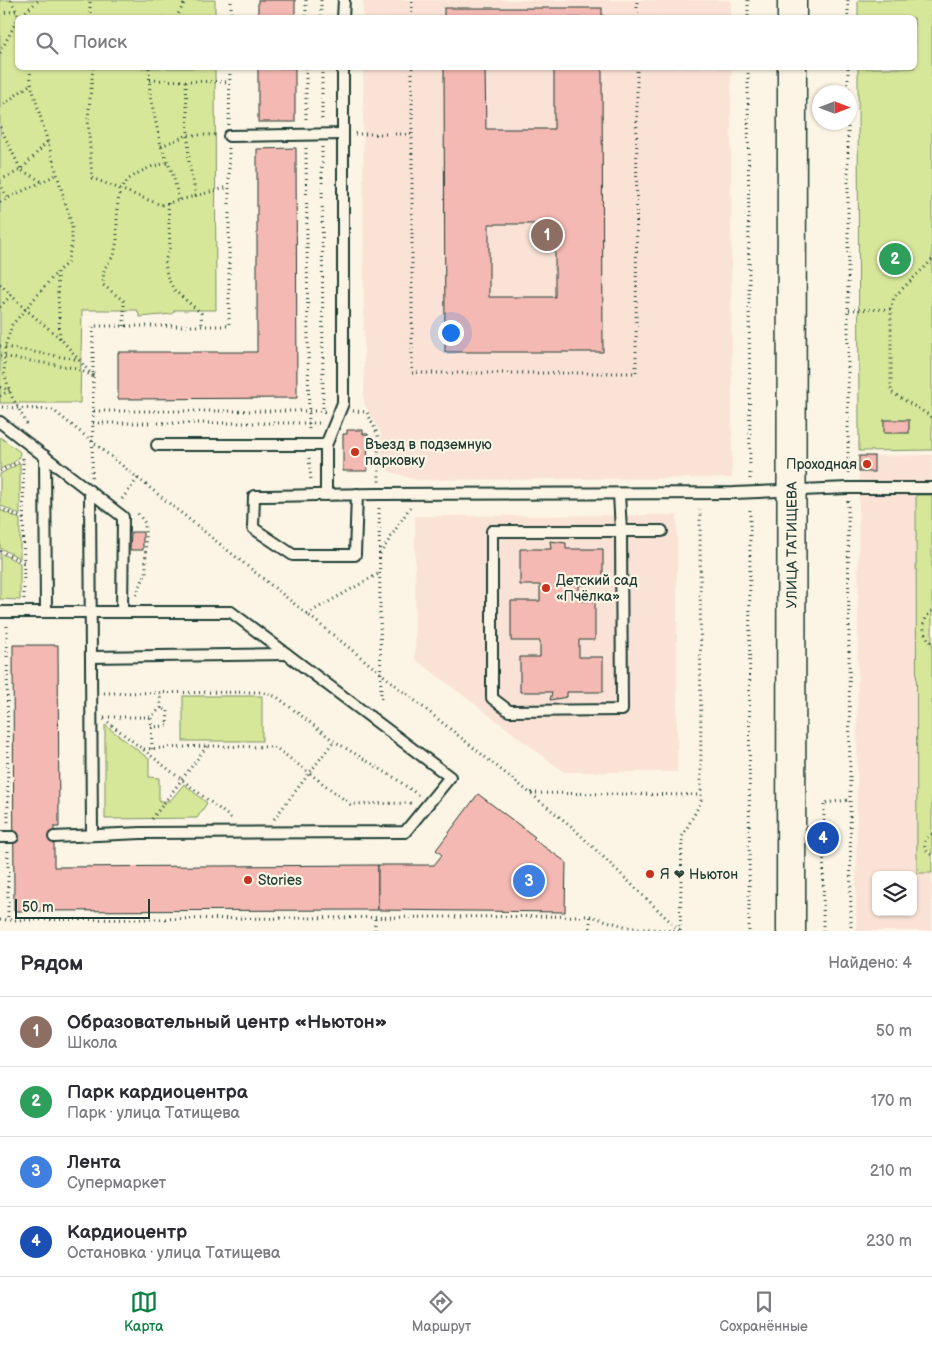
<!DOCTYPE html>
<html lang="ru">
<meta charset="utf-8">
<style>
:root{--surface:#fff;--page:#f7f7f7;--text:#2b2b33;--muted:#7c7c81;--line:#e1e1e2;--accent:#0b8043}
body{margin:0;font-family:"Balsamiq Sans",sans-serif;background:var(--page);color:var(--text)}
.controls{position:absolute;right:15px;bottom:15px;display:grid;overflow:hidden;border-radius:8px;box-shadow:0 1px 4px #0004}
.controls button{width:45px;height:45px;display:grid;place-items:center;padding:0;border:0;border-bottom:1px solid var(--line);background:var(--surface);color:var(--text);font:25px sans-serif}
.compass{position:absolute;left:812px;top:85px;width:45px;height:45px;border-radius:50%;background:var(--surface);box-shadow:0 1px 4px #0004;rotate:90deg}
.scale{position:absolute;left:15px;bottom:12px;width:135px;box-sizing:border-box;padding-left:5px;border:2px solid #1f3d34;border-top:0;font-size:14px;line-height:18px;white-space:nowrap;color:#1f3d34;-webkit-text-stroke:4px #fcf5e5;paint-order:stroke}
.you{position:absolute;left:450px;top:332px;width:18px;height:18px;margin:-12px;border:4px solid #fff;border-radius:50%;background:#1a73e8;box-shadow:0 0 0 8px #1a73e833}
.badge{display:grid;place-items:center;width:32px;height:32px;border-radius:50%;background:var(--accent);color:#fff;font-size:16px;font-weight:700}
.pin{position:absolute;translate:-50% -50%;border:2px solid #fff;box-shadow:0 1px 5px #0006}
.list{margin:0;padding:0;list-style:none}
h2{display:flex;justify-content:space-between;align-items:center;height:65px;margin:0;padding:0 20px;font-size:21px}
h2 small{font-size:16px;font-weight:400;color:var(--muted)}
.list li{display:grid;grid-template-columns:32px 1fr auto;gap:15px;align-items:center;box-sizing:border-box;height:70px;padding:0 20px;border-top:1px solid var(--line)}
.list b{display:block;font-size:19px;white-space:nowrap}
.list p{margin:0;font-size:16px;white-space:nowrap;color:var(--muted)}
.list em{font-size:16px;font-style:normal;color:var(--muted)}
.icon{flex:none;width:28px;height:28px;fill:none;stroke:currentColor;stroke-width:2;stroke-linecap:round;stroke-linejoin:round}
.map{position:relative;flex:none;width:932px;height:931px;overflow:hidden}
.search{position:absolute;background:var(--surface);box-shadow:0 1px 4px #0004;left:15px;right:15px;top:15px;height:55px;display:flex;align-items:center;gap:12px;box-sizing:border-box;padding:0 18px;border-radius:8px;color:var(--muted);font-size:19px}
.sheet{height:345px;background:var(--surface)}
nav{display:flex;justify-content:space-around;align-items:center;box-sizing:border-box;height:70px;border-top:1px solid var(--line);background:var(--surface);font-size:14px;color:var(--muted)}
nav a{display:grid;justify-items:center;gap:2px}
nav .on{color:var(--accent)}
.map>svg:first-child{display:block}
.built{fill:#fae3d6;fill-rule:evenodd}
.green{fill:#d7e79a;stroke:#7b9267}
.building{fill:#f4b9b2;stroke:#1f3d34;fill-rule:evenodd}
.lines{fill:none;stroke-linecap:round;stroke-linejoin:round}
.lane-casing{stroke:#1f3d34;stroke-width:14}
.secondary-casing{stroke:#1f3d34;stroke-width:31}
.path{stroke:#1f3d34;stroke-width:3;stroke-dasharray:1 4;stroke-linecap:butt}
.lane{stroke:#fcf5e5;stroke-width:10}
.secondary{stroke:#fcf5e5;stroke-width:28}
.poi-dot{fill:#c8321e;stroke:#fcf5e5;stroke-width:2}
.labels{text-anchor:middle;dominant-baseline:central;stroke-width:4.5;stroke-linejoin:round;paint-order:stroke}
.poi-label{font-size:14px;fill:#1f3d34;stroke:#fcf5e5;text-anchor:start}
.street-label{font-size:14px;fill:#1f3d34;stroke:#fcf5e5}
</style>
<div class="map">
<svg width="932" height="931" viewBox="0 0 932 931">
<rect width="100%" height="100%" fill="#fcf5e5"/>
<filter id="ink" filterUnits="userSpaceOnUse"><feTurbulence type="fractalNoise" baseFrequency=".02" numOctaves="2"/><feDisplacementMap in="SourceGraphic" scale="10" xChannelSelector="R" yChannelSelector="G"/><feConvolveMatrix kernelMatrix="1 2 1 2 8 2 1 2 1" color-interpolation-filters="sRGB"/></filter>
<g filter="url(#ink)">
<!-- built -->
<g class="built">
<polygon points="363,0 731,0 731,17 363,18"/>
<polygon points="363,68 731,68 732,478 415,480 382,469 381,434 364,403"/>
<path d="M932,455V931H856L859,456ZM876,875H913V912H876Z"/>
<polygon points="677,515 677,772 564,772 415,659 415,516"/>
</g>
<!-- green -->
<g class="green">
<polygon points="0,0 215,0 215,17 18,18 18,68 215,68 216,310 175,310 172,314 140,317 137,310 82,310 80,403 0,403"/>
<polygon points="858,0 932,0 932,450 859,451 858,68 914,68 914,18 858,17"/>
<path d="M0,437L20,452C20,462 8,465 0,469Z"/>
<polygon points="20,463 20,515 0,505 0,474"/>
<polygon points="916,495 932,495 932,873 917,873"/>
<polygon points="0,510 20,519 20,558 0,548"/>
<polygon points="0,553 20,563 20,600 0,599"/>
<rect x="183" y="696" width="79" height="45"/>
<polygon points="105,725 149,759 149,777 159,778 159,801 170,801 184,784 207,803 197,818 105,819"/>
</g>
<!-- building -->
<g class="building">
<rect x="258" y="0" width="37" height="18"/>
<rect x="444" y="8" width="158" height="10"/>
<rect x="258" y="68" width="37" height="54"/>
<path d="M444,68H485L486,129H554V68H602L603,352H445ZM489,224H555V297H489Z"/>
<polygon points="296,148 297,398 118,399 118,352 257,352 257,149"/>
<rect x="884" y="420" width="25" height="13"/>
<polygon points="347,430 363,430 363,434 368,434 367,471 343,471 343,434 347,434"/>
<rect x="859" y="456" width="15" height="16"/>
<polygon points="131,532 143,532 143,550 130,550"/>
<polygon points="550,541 566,543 566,549 603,549 603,584 579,585 579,601 595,601 595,640 579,640 579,657 603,657 603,692 567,692 567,697 550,700 552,692 520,692 520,657 540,657 540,641 511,641 511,601 540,601 540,585 520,585 520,549 551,549"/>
<polygon points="13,645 58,645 59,827 54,827 54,867 378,865 378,910 14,911"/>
<polygon points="478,794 535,837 533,839 566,862 565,912 378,910 378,865 434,865 442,855 436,850"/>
</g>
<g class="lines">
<!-- lane casing -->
<g class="lane-casing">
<g id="lane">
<polyline points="343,18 344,0"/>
<polyline points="229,136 343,134"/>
<polyline points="0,422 123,517 122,612"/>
<polyline points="157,445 326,445 343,403 343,68"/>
<polyline points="326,445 326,495"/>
<polyline points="45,456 46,612"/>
<polyline points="90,491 92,834"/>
<path d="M357,494L355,555H293L253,528L254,496C296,496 337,494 379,494L734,493L848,488H932"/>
<polyline points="619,494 621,531 622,710 509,711 492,698 492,531 662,531"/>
<polyline points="0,612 231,612 450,777 405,832 141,833 54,837"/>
<polyline points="91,657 287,654"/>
<polyline points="0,837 13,837"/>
</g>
</g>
<!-- secondary casing -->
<g class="secondary-casing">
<g id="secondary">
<polyline points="792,18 792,0"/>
<path id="s1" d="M791,931L792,68"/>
</g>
</g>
<!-- path -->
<g class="path">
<polyline points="11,0 19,17"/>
<polyline points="306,0 306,18"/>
<polyline points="321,0 321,18"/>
<polyline points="748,0 748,18"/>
<polyline points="848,0 848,18"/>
<polyline points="0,13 17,11"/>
<polyline points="18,18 39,0"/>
<polyline points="90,18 90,0"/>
<polyline points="176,18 186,0"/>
<polyline points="231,18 231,0"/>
<polyline points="412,18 412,0"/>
<polyline points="637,18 637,0"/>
<polyline points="0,53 18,18"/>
<polyline points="30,68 31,84 72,226 72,243 67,263 57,272 60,338 93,376"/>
<polyline points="93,68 88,119 92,178 161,205 229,187"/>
<polyline points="149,68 150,95 161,146 173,175 179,200"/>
<polyline points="306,68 306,122"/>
<polyline points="322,68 322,123"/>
<polyline points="412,68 412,373 636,373 637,68"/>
<polyline points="748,68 750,479"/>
<polyline points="848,68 848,92"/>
<polyline points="150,80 230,82"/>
<polyline points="186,81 189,162 196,196"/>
<polyline points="0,107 31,84"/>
<polyline points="848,122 848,474"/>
<polyline points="229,125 230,68"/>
<polyline points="0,127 21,170 47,142"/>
<polyline points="355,134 412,134"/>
<polyline points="161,146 188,135 216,135"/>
<polyline points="322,147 323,413"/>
<polyline points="229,148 229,326 93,326 93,411 327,411"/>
<polyline points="306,148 309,432"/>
<polyline points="0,180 21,170 41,181"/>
<polyline points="0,183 7,198"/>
<polyline points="0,202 56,175"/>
<polyline points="168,203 170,247 165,261 167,276 174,290 201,313 202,326"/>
<polyline points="932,260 894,297 891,309 891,392 932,417"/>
<polyline points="0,284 25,309 60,338"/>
<polyline points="0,307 11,295"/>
<polyline points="849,310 891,309"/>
<polyline points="124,326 124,301 103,285 104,269 114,255 117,240 117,209 120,189 129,179 140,172 153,166 168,163"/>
<polyline points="0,346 79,360"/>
<polyline points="0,356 75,368 93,376"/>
<polyline points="0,387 9,390"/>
<polyline points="0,396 10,390"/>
<polyline points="2,407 53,410 571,826 680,931"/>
<polyline points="353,411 367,412 378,435 379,482"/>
<polyline points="93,423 320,423"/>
<polyline points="27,424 11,395 4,373 5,347 12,325 57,272"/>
<polyline points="23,458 24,599"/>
<polyline points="309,458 311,481"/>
<polyline points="0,471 23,460"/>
<polyline points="92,477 93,411"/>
<polyline points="122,499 138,478"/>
<polyline points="848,501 851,931"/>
<polyline points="0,508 24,519"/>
<polyline points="379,508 381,700"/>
<polyline points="0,551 24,562"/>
<polyline points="380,554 410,507"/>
<polyline points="136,595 146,573 145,523 136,511"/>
<path d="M932,611C921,620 921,633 932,643"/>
<polyline points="307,614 380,573"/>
<polyline points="7,626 8,825"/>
<polyline points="104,693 263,692 277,697 334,741 395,778 418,795"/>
<polyline points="104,717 151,717"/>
<polyline points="104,719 231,818"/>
<polyline points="151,727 167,726 168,710 161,708"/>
<polyline points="144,749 207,746 275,747 350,804 411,803"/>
<polyline points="152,749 151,717 161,708 160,693"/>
<polyline points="531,793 701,795"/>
<polyline points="152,819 207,746"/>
<polyline points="274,819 334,741"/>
<path d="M932,834C922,839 922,850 932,855"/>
<polyline points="8,851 8,920"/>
<polyline points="590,917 590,931"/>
<polyline points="375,919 375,931"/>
<polyline points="0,920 590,916 628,927 675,931"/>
<polyline points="680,931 682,837 701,802 700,506"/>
<polyline points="749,931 750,506"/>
<polyline points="823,931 824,803 849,800"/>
</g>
<!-- lane -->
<use href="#lane" class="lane"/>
<!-- secondary -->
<use href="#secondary" class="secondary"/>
</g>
</g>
<!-- markers -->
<g class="poi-dot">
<circle cx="355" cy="452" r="5"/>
<circle cx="867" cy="464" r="5"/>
<circle cx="546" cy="588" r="5"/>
<circle cx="650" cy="874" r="5"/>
<circle cx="248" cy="880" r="5"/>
</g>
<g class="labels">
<!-- poi labels -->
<g class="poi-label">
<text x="365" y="444">Въезд в подземную<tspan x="365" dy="16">парковку</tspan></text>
<text x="857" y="464" text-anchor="end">Проходная</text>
<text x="556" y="580">Детский сад<tspan x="556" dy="16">«Пчёлка»</tspan></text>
<text x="660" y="874">Я ❤ Ньютон</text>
<text x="258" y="880">Stories</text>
</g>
<!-- street labels -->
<g class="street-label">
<text stroke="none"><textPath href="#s1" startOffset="386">УЛИЦА ТАТИЩЕВА</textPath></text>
</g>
</g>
</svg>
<div class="controls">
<button><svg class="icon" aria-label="layers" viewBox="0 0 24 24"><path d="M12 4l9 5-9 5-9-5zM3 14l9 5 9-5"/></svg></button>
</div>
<svg class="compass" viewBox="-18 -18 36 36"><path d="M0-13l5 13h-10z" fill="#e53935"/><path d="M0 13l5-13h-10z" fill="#7c7c81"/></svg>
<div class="scale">50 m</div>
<div class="you"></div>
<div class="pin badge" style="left:547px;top:235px;background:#8d6e63">1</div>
<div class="pin badge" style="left:895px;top:259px;background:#2e9e5b">2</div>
<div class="pin badge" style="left:529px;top:881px;background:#3f7fe0">3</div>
<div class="pin badge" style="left:823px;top:838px;background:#1a4fb4">4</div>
<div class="search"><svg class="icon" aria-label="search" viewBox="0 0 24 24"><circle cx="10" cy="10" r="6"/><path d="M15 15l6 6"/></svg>Поиск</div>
</div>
<section class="sheet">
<h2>Рядом<small>Найдено: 4</small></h2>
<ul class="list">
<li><span class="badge" style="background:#8d6e63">1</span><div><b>Образовательный центр «Ньютон»</b><p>Школа</p></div><em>50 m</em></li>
<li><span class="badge" style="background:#2e9e5b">2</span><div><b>Парк кардиоцентра</b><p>Парк · улица Татищева</p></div><em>170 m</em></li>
<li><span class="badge" style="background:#3f7fe0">3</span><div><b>Лента</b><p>Супермаркет</p></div><em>210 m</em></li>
<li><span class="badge" style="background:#1a4fb4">4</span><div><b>Кардиоцентр</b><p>Остановка · улица Татищева</p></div><em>230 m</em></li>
</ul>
</section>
<nav>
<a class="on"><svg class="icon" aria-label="map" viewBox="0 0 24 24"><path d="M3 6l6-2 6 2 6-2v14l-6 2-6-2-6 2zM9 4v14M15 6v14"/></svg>Карта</a>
<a><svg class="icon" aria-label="directions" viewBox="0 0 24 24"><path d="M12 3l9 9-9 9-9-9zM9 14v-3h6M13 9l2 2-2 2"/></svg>Маршрут</a>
<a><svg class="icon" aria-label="saved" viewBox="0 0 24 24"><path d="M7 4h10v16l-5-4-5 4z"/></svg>Сохранённые</a>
</nav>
